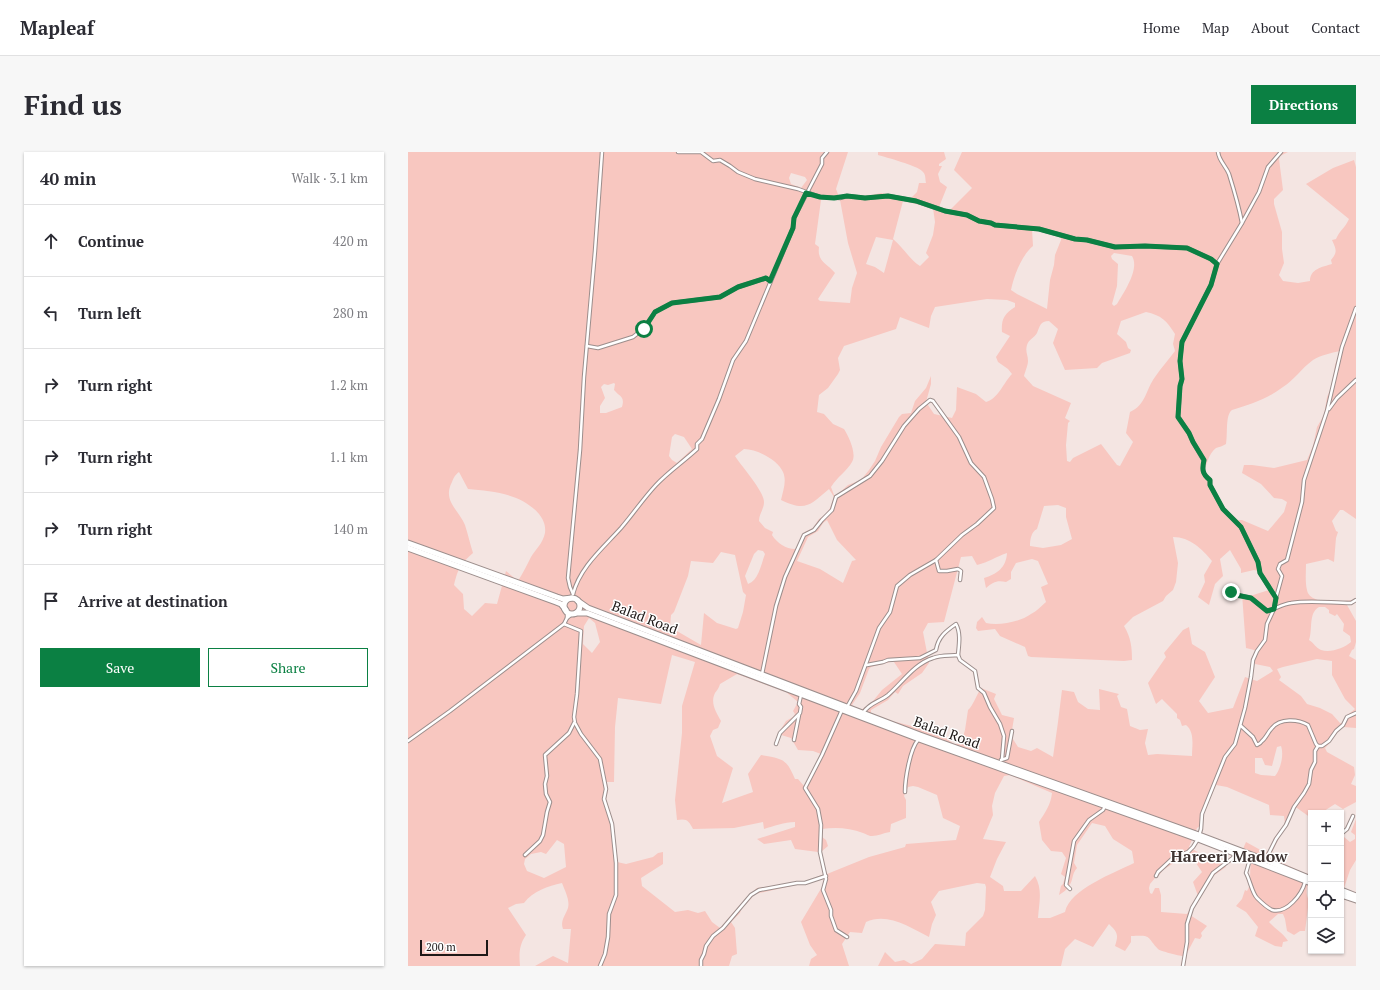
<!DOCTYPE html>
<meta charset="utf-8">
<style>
:root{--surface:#fff;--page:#f7f7f7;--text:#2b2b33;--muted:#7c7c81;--line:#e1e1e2;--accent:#0b8043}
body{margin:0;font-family:"PT Serif",serif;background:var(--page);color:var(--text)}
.controls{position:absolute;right:12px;bottom:12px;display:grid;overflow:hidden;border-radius:0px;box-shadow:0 1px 3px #0004}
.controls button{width:36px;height:36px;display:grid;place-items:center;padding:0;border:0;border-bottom:1px solid var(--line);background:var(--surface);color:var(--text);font:20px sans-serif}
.scale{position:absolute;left:12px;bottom:10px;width:68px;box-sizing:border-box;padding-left:4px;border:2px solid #1e1817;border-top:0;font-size:11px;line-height:14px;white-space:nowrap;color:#1e1817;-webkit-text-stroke:3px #fff;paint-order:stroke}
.stop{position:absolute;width:12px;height:12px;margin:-9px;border:3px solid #0b8043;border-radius:50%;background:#fff}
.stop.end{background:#0b8043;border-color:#fff;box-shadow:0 1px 4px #0008}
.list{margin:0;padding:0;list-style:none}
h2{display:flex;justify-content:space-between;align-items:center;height:52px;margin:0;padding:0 16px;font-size:17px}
h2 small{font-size:13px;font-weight:400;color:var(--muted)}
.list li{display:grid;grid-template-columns:26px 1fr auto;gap:12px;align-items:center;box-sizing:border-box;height:72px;padding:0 16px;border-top:1px solid var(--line)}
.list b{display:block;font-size:15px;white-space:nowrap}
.list em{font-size:13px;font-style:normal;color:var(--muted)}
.actions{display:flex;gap:8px;padding:12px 16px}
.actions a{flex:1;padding:9px 0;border:1px solid var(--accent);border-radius:0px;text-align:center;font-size:14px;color:var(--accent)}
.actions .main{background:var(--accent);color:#fff}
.icon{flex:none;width:22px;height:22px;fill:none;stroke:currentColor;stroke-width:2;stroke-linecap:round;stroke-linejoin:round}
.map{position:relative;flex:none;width:948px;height:814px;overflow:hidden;border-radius:0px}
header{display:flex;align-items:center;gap:24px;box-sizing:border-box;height:56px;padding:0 20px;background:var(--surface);border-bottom:1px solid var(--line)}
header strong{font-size:19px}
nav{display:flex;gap:22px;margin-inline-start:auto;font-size:14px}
.intro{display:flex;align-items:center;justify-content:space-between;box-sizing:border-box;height:96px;padding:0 24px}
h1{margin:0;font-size:28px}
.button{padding:10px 18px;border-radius:0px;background:var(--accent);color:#fff;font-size:14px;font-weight:700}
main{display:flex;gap:24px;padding:0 24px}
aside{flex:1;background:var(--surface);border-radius:0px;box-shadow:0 1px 3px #0004}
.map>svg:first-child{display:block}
.green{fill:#f8c7c0;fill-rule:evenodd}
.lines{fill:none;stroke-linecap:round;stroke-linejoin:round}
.minor-casing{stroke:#9c8e8c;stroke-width:4.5}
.trunk-casing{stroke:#9c8e8c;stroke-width:7}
.minor{stroke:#fff;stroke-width:2.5}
.trunk{stroke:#fff;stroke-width:5}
.route{stroke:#0b8043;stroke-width:5}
.labels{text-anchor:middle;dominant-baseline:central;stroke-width:3;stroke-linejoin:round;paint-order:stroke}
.street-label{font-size:14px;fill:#1e1817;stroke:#fff}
.quarter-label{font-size:16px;font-weight:bold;fill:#3f3432;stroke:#fff}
</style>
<header>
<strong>Mapleaf</strong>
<nav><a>Home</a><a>Map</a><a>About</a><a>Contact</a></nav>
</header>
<div class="intro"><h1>Find us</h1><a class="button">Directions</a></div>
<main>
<aside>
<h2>40 min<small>Walk · 3.1 km</small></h2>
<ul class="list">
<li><svg class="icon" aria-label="ahead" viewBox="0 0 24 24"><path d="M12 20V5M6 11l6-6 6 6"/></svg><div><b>Continue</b></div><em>420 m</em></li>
<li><svg class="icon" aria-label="left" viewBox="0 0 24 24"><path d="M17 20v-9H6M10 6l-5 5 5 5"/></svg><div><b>Turn left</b></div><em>280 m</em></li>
<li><svg class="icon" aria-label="right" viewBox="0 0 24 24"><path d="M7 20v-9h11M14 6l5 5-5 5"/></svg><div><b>Turn right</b></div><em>1.2 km</em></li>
<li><svg class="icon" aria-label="right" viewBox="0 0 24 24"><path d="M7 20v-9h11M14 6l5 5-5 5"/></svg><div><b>Turn right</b></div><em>1.1 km</em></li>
<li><svg class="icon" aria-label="right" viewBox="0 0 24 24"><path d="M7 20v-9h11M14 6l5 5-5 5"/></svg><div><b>Turn right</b></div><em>140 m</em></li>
<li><svg class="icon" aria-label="arrive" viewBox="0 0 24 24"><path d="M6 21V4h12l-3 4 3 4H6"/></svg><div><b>Arrive at destination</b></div></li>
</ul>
<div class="actions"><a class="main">Save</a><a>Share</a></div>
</aside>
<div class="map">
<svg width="948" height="814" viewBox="0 0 948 814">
<rect width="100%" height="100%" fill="#f4e5e2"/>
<!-- green -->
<g class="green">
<path d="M0,0H440L428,37L431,45L438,43L459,44L473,41L503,46L509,40L511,31H518C517,26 518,22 514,19C510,14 477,5 470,3V0H536L538,7L531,12V14H534L530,22L532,30L539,35L531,55L542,58L564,36L546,18L554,0H880L872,4L871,7L875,38L866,47V52L874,80V97L876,111L871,123L875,129L890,131L902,129C902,117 914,115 924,112L923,108C930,100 928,97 924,88L928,87C932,78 937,76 941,67L898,32L925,16L946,8L948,15V367L935,358H932L924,369L928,379L930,380L928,386L926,410L920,407L898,412C898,420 897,430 899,438C902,454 936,450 948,447V450L939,453L948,469V490L946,497L944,498L941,504L948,508V576L935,575C927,581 925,589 917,596L919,600L946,615L947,623L943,632L948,634V650L935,657L927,652L913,661H903V666L889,656H887C879,673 869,688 862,705L894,720L903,723V733L900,732C898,737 898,744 901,748L897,779H892L886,783L879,779L877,767L875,762H870L861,770C867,777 875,781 880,789L875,790L874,795L867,794L847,784L850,775L838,760L828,754L834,747L837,738L839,739C844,732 841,720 843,712L831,706L838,690L858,701L862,697L866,686L877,672L876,664L862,663L861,653L819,635L808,633L795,663V672L789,676L781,695L793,702L816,711L818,715L805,724L782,763L799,774L793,781L794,784L792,787L787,786L779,801L777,814H773L775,804C771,804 752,799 750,797C738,784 744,783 723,784V790L717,799L707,794C711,782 709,780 701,772L685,795L667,787L657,797L653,814H470L477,800L487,810L496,808L503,812L514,807L527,792L557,794L558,781L575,764L577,758L578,735L577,732L569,731L531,739L523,750L528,763L524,772L521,785C502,775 479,760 458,770L454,781L442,780L434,792L441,814H401L403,807L409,803L402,793L393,770L414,735L416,726L398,732L388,733L347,742L339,751L334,754L332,761L323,770L327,776L329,802L324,804L321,814H127L145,804L160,811L163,777H155C152,769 157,764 160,756C162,748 157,739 154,731C140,734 125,739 116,751L108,752L100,756L118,783C111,793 111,802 112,814H0ZM383,21L397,25L399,28L393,36L383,32L381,26ZM413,48H432L440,91L449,121L444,136L442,151L412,149L410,147L427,121C419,111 409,110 411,95L407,92ZM495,49L525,56L527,70L525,83L518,101L521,105L512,114C501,107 495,95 485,87ZM624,77C633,77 648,76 653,84V88L647,103L646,113L642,128L639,157L609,142L603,138C606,123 614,103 625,94ZM468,85L485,88L476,121L467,115L458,112ZM706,101L724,104C732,117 716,140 709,152L706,154L704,152L709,134L710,112L704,107L703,104ZM579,147L599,148L607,151V155C596,162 593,168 594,180L602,184L588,205L590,210L600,217L604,222C596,230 590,247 578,250L568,242L549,235L548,258L544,266L526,262L518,250L523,232V224L518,236L507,249L503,261L494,262L491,265L473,295L467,309L461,318L453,328L440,333L429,343H426L423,335C429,325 439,319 444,310C449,302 441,285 436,277L425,272L416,262L409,260L411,243L420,236L430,222L432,218L430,206L436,194L488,177L492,165L521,176L523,164L527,155ZM738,160C753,163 759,169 767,182L765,192L767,199C761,207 753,216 747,225C738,237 738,253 722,260L718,281L725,290L712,314L709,313L693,292L665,306L662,310L659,309L658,293L660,271L662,269L657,266L663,251L625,234L616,224C617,220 620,213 620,209C620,203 617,200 619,193C621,187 626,186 629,181C632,174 632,169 641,169L650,177L645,191L657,218L689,216L694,211L722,201L723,198L720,196L718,190L709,182L713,169ZM932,199L927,213L924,234L919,245L916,263L909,275L905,294L899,308L866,316L844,313H836L834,321L853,332L866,346L874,347L879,350L876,360L860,379L834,368H830L816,356L803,331L804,327L796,321C798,313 801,301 808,296C811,295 815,294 818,292C820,282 817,263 824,258C844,252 859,247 875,235C886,228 894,216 905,208C913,203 923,201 932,199ZM206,231L207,232L206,238C212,245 217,244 214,255L198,261H192V254L197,246L193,235L196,232L200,233ZM267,282L276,285L284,297L269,311L264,308L261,304L264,285ZM336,297C349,297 370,308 375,320C379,329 375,339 373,348C398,360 402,353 421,337L426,345L422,356L418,362L411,367L405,376L397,380L393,385L390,394L387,397C378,397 369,391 364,383L365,380L357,376L351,369C351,362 356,357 356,350C356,339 334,315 327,304ZM51,320L60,337C85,339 114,342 131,362C135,367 138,373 137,381C135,391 128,397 123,405C119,413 115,421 110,429L98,419L89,452L77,451L64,464L56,457L55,442L46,433C50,417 52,412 65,401C62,392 60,382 57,373C51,358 34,349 44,330C46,325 47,323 51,320ZM650,353L658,356V365L664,387L653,393L635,396L622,394C622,388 623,380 629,377L636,354ZM419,368L429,388L448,408L444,409L435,431L412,417L389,409L400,385L410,379L415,371ZM765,385C782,385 794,397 804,409L796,423L797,430L790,445L801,453L807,432L815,424L812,407L822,398L833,417V421L846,418L850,419L851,423L861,438L842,444L834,442L838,496L846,498L851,500L847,508V512L862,515L865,519L849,529L837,525L825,556L800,561L791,549L807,525L797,500L784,492L781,475L775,478L756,501L758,505L740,531L748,552L754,547L769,562V566L772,568L774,574L778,573C787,580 784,594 784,604L749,602L740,603L737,591L740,577L732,578L722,574L719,557L713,555L709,544L711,542L691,537L692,558L680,557L670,550L666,540L654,538L650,570L645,605L629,596L623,599L610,595L603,584L606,566L594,563L586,547L588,542L573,536C569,542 565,554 560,558L557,578L553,592H546L539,587L515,577L484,569L463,561V558L480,548L487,540L490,542L495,534L514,521L521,511L515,480L520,471L536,470L553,405L564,404L569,413C581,410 587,405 599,401C598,416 589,422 576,426L578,436C585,430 589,428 598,430L603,427V420L608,411L624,407L630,409L640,432L633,435L638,450C633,454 629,459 623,462C612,470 591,474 578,471L574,465L569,470L568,476L570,479L587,477L592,484L617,495L620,504L623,505L716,509L724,508C724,495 723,486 716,474L725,465L755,449L758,444L765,438L768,430L770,411ZM350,398L355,399L357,402C353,412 351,428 340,432L337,424L346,402ZM313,400L327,403L335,440L338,443L335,460L330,476L328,477L309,471L296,461L293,493L262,475L263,463L266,460L280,424L283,409L305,411ZM911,455H917L921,458V461L927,464L929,462L936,472L935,479L942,484L943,490C936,496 923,501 913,498C908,496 906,491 901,488C905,478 900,461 911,455ZM181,466L187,471L192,490L184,501L175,492L176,474ZM264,503L287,510L274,554V581L267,648L269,668C279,666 281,669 285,677L326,676L355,670L356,677C366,674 376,670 387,670V675L349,687L356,692L383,688L387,697L410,700L416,722L396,730L349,736L338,746L312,776L304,770L297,759L290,761L280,758L267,760L234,734L233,726L255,712V700L250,701L245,705L218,712L209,710L206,677L198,647L200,638L199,630H206L207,575L210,546L253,552ZM909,507L924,509V523L937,547L947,557L938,564L934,571H932L924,562L912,556L899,552L893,544L871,528L873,525L869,517L875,515ZM482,510H486L494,522L474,538L465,549L452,559L444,553L452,541L461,517L463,515ZM329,522L378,540L390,550L385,559L387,562L385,565L378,569L370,582L383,586L390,598L405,599L413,602L404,620L396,634L390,627H387C378,606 375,607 353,603L340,622L345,640L314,651L325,616L309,604L302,584L305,578L310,576L313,569C308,560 302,551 307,541C309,538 311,536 312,532ZM873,594C876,602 873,617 867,624L853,623L847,621V606H854L857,613L864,614L869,595ZM602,623L644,641C643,652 637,661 631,670L634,688L643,699L654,700L658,706L653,722L657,725L655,732L653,734L651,743C655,740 659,738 661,734C666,727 663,723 669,716L666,711L669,693L684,671L697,674L705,687L724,699L726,711C706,721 662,737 657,760L642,766H630C631,751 635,738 627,724L613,739H596L595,734L582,725L589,707L598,690L575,687L585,663L584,654L587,641L596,624ZM505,634L510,635L529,643L535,666L552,674L548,688L498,692L497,695L461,705L419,722L413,700L420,694L418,688L414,685V677C428,675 442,676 455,681C459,682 460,684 464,684C470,684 475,681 482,680L483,672L498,666V648L496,644L500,635ZM149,688L156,692L158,715L136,726L119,719L116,712L117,707L123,702L133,700L138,702ZM770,708H786L794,720L785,730L790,744L779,762L753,760V743L751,736H747L744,742L742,741L741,736L742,732L747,726H749L755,718Z"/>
<polygon points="948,667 948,708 942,718 933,745 933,679 936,685 942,690 947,687 947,683 943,680"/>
</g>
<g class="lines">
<!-- minor casing -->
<g class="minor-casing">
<g id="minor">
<path d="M270,0H293L305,9L312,8L322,14L330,20L347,27L390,37L412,45L432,46L439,44L457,46L480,44L508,49L537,59L559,63L571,69L583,71L587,73L631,77L667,87L679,88L707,95L737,94L779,96L803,107L809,112L803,133L774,190L772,209L774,227L772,235L770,265L781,281L785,290L796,309C794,317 794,322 802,328V333L815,357L833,375L850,410L852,421L868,446L866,457L859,472L857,488L849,499L845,508L843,525L837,556L827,592L817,605L794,662L793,677L790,687L785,695L780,700L765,706L750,720L748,724"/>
<polyline points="834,71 851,40 860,15 873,0"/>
<path d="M809,112L834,71C831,55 826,38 821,22C818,14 811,9 810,0"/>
<polyline points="179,194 190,196 225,185 235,177 247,160 264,151 312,145 330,135 358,126 362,129"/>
<polyline points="921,257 929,246 948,228"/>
<polyline points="528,408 531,419 539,419 550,417 553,419 552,428"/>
<path d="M823,440L829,443L843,446L859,459C867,457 875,452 883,451C903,448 923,451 943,451L948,448"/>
<path d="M165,442C172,415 195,396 213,376C225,362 235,347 248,333C260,320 275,310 289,297V292L294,287L311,247L325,208L338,189L385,76L386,66L414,12V6L419,0"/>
<polyline points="165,442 162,435 160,426 172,298 176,225 187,99 194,0"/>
<polyline points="868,446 874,424 870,417 872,412 879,408 894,350 896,328 919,259 934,195 948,156"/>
<polyline points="159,460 159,466 164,462"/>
<polyline points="156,472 173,479 169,542 166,565 167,571 173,582 192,607 198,637 196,647 204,672 208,711 208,743 201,762 200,785 197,802 192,814"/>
<path d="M459,513L475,510L480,508L512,506L528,498C530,485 538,479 548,472C553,481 551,493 550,503"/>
<polyline points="354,522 368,454 377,425 396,383 406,378 414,368 424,358 428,345 462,324 474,309 496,274 511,257 522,248 525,249 551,285 563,311 576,325 584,347 586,356 569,372 554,383 528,408 502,423 489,434 482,460 471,476 448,539 439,555"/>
<polyline points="434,558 414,603 397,636 410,657 413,673 412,700 418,727 415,738 423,758 423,764 428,778 439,785"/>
<path d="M455,561C461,551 471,550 480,543C494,531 506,512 525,506C533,503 542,504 550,503L552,508L567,519L570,536L576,541L582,555L592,572L596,584L594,607"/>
<path d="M833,574L845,585L849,593C851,592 853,591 854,589C858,586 860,580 864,576C872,566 890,567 900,573L908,592L910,594H914L921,589L928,579L935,573L939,565L948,561"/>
<polyline points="386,588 391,563"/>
<polyline points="0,589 42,559 156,472 159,466"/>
<polyline points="368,592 372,581 392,561 393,555 391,552 393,543"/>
<polyline points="593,608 599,606 604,579"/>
<path d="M497,640C497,627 502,597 510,588"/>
<polyline points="933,682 939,677 945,664"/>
<polyline points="117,703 132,689 135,683 139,660 142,650 138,642 137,632 139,624 137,603 161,581 166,571"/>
<path d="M842,707L838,721C842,728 844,741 849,746C853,750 860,756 864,758C879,762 894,742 897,730"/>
<polyline points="858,707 868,687 878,673 886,655 896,641 901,632 903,618 907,610 907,599 910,594"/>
<polyline points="662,737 658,733 666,689 681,668 695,658 697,654"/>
<polyline points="293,814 293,808 296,802 298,794 305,784 315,776 343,743 351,738 389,731 397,731 418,724"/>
<polyline points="775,814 779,790 779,772 784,756 805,721 830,702"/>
</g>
</g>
<!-- trunk casing -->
<g class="trunk-casing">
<g id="trunk">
<polyline points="0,391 149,445 155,447 164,446"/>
<polyline points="0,396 148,450 153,452 158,458"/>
<circle cx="164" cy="454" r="8"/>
<polyline points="170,449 180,456 512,583 791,683 857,708 903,727"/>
<polyline points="168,461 179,461 511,587 790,687 903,731"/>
<polyline points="933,738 948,744"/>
<polyline points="933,743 948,748"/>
</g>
</g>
<!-- minor -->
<use href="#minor" class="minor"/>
<!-- trunk -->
<use href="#trunk" class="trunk"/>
</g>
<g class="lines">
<!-- route -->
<path class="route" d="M236,177L247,160L264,151L312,145L330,135L358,126L362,129L385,76L386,66L398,41L412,45L426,46L439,44L457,46L480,44L508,49L537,59L559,63L571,69L583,71L587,73L631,77L667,87L679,88L707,95L737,94L779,96L803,107L809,112L803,133L774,190L772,209L774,227L772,234L770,265L781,281L785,290L796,308C794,317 794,322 802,328V333L815,357L833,375L850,410L852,421L868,446L866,457L859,459L843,446L828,443L823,440"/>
</g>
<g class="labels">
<!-- street labels -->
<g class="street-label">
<text transform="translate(237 465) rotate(21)">Balad Road</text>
<text transform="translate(539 580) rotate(20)">Balad Road</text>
</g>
<!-- quarter labels -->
<g class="quarter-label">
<text x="821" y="704">Hareeri Madow</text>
</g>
</g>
</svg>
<div class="controls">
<button>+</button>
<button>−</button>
<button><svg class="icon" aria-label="locate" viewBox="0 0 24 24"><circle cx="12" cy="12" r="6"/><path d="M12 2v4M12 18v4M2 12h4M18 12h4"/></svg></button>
<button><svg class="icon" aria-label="layers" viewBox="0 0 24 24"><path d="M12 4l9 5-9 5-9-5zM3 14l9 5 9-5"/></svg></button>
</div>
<div class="scale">200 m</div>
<div class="stop" style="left:236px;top:177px"></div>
<div class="stop end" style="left:823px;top:440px"></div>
</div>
</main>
